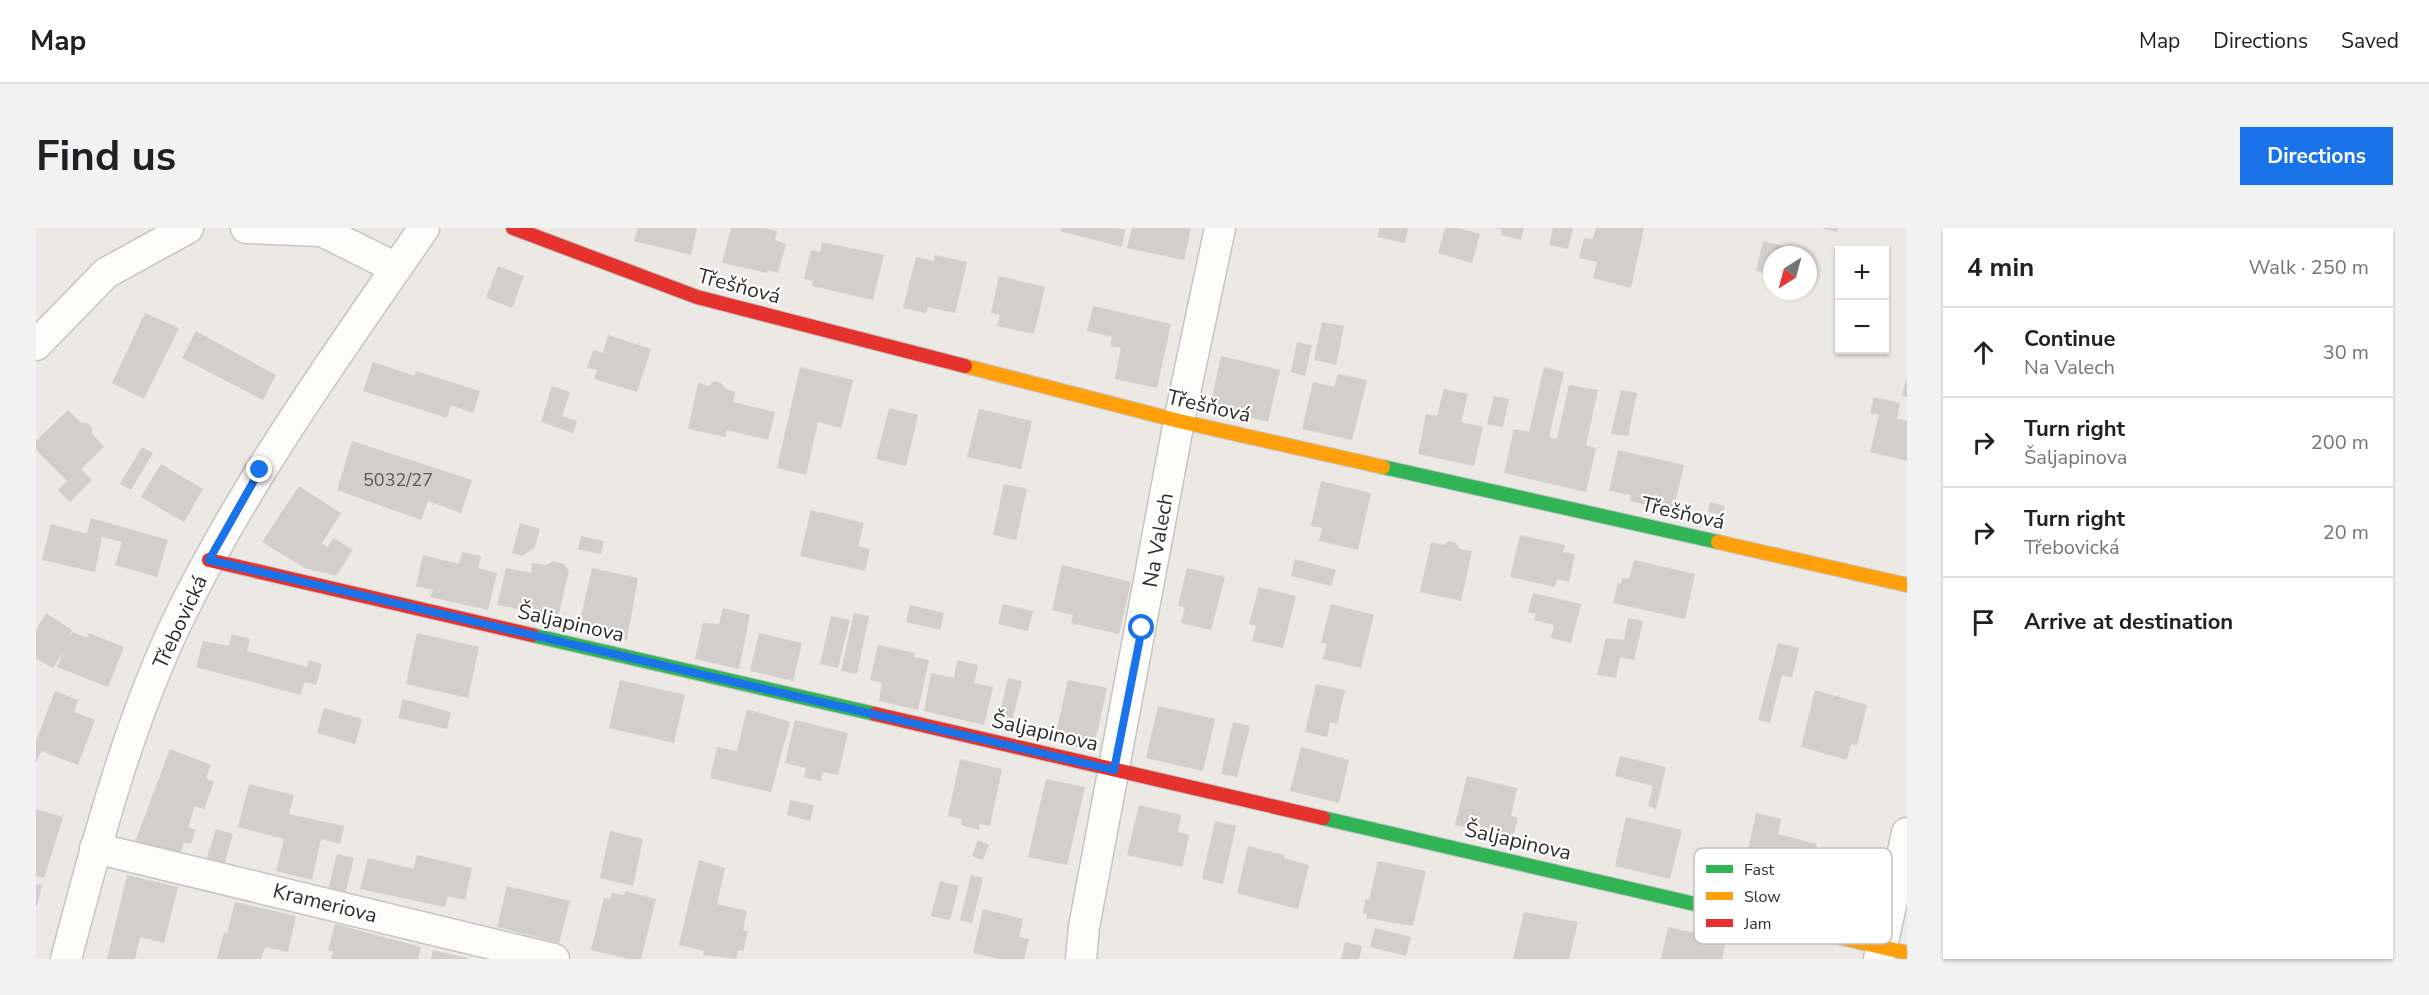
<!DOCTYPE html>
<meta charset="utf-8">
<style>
:root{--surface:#fff;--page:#f2f2f2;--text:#202124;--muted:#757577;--line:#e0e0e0;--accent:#1a73e8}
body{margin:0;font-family:"Nunito Sans",sans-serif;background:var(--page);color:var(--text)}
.controls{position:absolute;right:18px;top:18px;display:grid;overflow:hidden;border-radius:0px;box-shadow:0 2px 4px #0004}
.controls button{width:54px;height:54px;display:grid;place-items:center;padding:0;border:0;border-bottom:2px solid var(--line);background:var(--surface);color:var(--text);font:30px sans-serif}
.compass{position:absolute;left:1727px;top:18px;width:54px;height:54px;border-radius:50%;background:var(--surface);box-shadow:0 2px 4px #0004;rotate:216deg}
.stop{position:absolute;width:18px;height:18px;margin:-14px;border:4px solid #1a73e8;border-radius:50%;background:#fff}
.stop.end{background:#1a73e8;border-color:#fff;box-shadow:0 2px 6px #0008}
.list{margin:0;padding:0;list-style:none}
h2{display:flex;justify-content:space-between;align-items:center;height:78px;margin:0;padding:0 24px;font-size:26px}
h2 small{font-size:20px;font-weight:400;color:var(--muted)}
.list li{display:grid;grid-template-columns:39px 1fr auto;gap:18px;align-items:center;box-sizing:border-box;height:90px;padding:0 24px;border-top:2px solid var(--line)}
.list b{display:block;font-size:22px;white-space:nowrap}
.list p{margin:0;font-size:20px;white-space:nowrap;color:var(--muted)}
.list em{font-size:20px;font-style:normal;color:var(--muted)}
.icon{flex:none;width:33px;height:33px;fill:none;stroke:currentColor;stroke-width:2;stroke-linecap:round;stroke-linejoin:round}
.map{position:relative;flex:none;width:1871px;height:731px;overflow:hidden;border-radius:0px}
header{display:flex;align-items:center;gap:36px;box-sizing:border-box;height:84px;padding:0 30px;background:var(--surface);border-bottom:2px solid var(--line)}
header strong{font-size:28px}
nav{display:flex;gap:33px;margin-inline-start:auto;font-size:21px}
.intro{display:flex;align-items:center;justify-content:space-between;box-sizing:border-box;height:144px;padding:0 36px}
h1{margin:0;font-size:42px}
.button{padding:15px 27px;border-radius:0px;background:var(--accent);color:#fff;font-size:21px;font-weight:700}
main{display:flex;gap:36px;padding:0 36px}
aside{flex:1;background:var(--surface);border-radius:0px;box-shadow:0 2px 4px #0004}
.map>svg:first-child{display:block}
.building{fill:#d1cecb}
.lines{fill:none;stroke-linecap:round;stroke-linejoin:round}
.street-casing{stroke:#c5c4c5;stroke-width:33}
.fast-casing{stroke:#c5c4c5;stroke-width:16}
.slow-casing{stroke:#c5c4c5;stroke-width:16}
.jam-casing{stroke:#c5c4c5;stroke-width:16}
.street{stroke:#fcfcfb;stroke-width:30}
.fast{stroke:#30b455;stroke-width:14}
.slow{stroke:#ff9f0a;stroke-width:14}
.jam{stroke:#e5322d;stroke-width:14}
.route{stroke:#1a73e8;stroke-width:8}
.labels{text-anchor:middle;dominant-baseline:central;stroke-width:4.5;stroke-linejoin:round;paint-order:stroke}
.number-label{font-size:18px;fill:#585857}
.street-label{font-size:21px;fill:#2e2e2e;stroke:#fff}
.key{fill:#fff;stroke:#c0c0c0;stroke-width:1.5}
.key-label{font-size:16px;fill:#2e2e2e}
</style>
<header>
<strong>Map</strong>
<nav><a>Map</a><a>Directions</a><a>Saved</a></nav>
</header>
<div class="intro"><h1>Find us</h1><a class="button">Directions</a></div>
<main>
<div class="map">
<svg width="1871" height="731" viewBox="0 0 1871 731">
<rect width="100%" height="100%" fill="#ece8e4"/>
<!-- building -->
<g class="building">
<polygon points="602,0 661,0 655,27 598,13"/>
<polygon points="695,0 728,0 741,3 739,12 750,16 742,45 732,42 731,45 686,35"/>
<polygon points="1025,0 1080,0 1089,2 1086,19 1024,3"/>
<polygon points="1096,0 1155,0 1148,32 1091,20"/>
<polygon points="1343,0 1372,0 1369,15 1342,9"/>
<polygon points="1409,0 1422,0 1444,6 1436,35 1402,25"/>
<polygon points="1460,0 1488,0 1485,12 1465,7 1466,2"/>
<polygon points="1517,0 1537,0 1532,21 1513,17"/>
<polygon points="1560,0 1608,0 1595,60 1557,50 1561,34 1543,30 1548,10 1557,11"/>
<polygon points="1786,0 1802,0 1801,4"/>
<polygon points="1727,13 1748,18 1746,27 1736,27 1736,47 1720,43"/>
<polygon points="786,14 848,27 837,72 776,58 777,53 768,51 775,22 784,24"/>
<polygon points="899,27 931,34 919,85 892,79 890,85 867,80 880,29 898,33"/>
<polygon points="462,38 488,48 476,80 450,70"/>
<polygon points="963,48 1009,59 998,106 961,98 964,87 955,85"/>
<polygon points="1057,78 1135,96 1121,160 1079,151 1085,120 1074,118 1076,109 1051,103"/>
<polygon points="109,85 143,100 108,171 76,155"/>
<polygon points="1286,94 1308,98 1300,137 1278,132"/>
<polygon points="160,103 240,147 227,172 146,130"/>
<polygon points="572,107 615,121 601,164 558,151 561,142 551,140 557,122 567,125"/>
<polygon points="1261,114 1276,117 1269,148 1255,144"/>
<polygon points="1185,128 1244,142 1232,194 1174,179"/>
<polygon points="337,134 379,148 380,143 444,163 437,185 415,177 411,190 327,163"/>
<polygon points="764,139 817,152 805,200 782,194 770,247 741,240"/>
<polygon points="1508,139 1528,144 1513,209 1521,211 1533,157 1562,162 1550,217 1560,220 1550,264 1468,245 1478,201 1493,204"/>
<polygon points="1302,146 1331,152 1316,212 1266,201 1277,154 1298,159"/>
<polygon points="1870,151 1871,151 1871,169 1866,168"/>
<polygon points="678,153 685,155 690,161 699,164 697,174 739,184 732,212 691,202 689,209 652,201 662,155 672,158"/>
<polygon points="516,158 534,164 526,188 541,193 537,205 505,194"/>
<polygon points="1408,161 1432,166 1425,194 1447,199 1438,238 1382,226 1390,186 1401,188"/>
<polygon points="1585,162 1601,165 1592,208 1575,206"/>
<polygon points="1458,168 1473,171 1467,199 1451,196"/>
<polygon points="1838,169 1864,175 1861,191 1871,193 1871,233 1834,224 1843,187 1834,185"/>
<polygon points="853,180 882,187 870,238 840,231"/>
<polygon points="943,181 996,193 985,241 931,229"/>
<polygon points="32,182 44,194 51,195 56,200 56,206 68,219 45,241 56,252 34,274 22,262 31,253 0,222 0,213"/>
<polygon points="316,213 436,252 425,285 392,273 385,292 301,262"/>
<polygon points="106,219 117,225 95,262 84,256"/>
<polygon points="1582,222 1648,237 1637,283 1594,273 1595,267 1573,263"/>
<polygon points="125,236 167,261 148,294 105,269"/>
<polygon points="1285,253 1335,265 1322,322 1283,313 1286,300 1275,298"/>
<polygon points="968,256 991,261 980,312 957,307"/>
<polygon points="263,258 305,285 286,315 291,319 298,310 317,322 300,348 269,340 226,314"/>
<polygon points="1674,274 1689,278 1687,287 1672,284"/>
<polygon points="775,282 828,295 822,318 834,321 829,343 764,328"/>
<polygon points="55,290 132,312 121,349 79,337 86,314 66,309 59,344 6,332 15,296 51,306"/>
<polygon points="484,295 504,301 499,319 486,328 476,325"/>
<polygon points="1484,307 1529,317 1527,324 1539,326 1533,354 1521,351 1519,359 1474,349"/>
<polygon points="545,308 568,313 565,326 542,321"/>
<polygon points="1413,313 1420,315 1424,321 1436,323 1425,373 1384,364 1395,314 1407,317"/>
<polygon points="426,324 445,328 442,340 461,345 452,382 394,369 397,362 380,358 387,327 423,336"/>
<polygon points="1259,331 1300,342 1295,358 1255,348"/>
<polygon points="1598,332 1659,346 1649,391 1577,375 1582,355 1585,356 1586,350 1593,351"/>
<polygon points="517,333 528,336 533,343 520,398 485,390 487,382 461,377 470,340 495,345 496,335 510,337"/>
<polygon points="1026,337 1095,354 1083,406 1035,395 1037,387 1016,382"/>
<polygon points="556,340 602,350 591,412 543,397"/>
<polygon points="1151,340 1189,349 1175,402 1145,395 1149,379 1142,378"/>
<polygon points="1223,359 1260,368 1247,420 1216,413 1220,398 1213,396"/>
<polygon points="1497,365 1545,376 1535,415 1515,410 1518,397 1498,392 1500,386 1492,384"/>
<polygon points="967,376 997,383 992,403 962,396"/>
<polygon points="1295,376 1338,387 1325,440 1287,431 1291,416 1285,414"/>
<polygon points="874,377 908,385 904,402 870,394"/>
<polygon points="687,380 714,387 703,441 659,431 667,395 683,396"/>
<polygon points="10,385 36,402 33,409 37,404 51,410 53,405 88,419 72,459 21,439 28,423 17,440 0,431 0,402"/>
<polygon points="818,385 833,388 821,446 805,443"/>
<polygon points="795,388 814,392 802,440 784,436"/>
<polygon points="1592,390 1607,393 1598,432 1584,429 1580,450 1561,447 1570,410 1588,412"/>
<polygon points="381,405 443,419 432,470 370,456"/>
<polygon points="723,405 766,415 757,453 714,443"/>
<polygon points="196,406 214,411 211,423 271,439 273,432 286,436 280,457 268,454 265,467 160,439 167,413 193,418"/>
<polygon points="1742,415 1763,420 1756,450 1746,447 1734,495 1722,492"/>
<polygon points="842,417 879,425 878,429 893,432 882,482 843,473 846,455 834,452"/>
<polygon points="921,432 942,437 938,455 957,459 948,497 888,483 895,445 918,450"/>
<polygon points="972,450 986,453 975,497 962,494"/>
<polygon points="584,452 649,467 638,515 573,500"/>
<polygon points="1032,452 1071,460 1057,522 1018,514"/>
<polygon points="1280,456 1309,462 1301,496 1294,494 1291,509 1269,504"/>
<polygon points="1779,462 1831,477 1821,517 1815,516 1811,532 1765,519"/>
<polygon points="19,463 42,472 38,484 59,492 42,537 5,523 0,535 0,513"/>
<polygon points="367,471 415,484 411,501 362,490"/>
<polygon points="1122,478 1179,491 1167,543 1110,530"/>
<polygon points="288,480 326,491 319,516 281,505"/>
<polygon points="711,481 754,494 735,564 674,550 681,519 701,523"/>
<polygon points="759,492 812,505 802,547 787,544 785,553 768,549 770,540 749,535"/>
<polygon points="1197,494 1214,498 1201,549 1185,546"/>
<polygon points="1265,519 1313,532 1303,575 1254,563"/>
<polygon points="134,521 175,537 170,550 178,554 168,581 159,578 152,599 160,602 155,616 148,614 144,626 99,614"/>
<polygon points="1584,528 1630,539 1620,581 1612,578 1617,558 1579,548"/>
<polygon points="924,531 966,541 954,598 944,596 943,602 925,597 926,591 912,588"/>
<polygon points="1431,548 1481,560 1475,588 1482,590 1476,611 1419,597"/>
<polygon points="1010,551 1049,559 1031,637 992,629"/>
<polygon points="213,556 258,567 253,586 308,598 304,616 285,611 276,652 240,643 248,611 202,599"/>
<polygon points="754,572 778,577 774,593 751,587"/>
<polygon points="1103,577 1145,587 1142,604 1153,607 1146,639 1091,627"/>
<polygon points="0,581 27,589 8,650 0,648"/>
<polygon points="1720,585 1745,591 1742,606 1781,616 1772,658 1765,656 1760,669 1749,666 1750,663 1705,653"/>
<polygon points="1590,589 1646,602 1634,651 1579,638"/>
<polygon points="1179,593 1200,598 1187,656 1166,651"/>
<polygon points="180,601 197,606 188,637 170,632"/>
<polygon points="574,603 607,611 597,658 564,650"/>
<polygon points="942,612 953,617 947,632 936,628"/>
<polygon points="1212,618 1248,627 1248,630 1273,637 1262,681 1201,665"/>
<polygon points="301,626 318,630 309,666 292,662"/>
<polygon points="381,627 436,640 429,672 412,668 409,679 324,661 332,630 377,641"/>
<polygon points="663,632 689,640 681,676 711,683 707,702 712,703 707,723 702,722 700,731 667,727 668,723 643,717"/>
<polygon points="1342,633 1390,643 1377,698 1330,690 1331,686 1327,685 1329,671 1333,672"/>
<polygon points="91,647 142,659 128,715 104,709 99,731 71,731"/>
<polygon points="935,647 947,650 936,695 924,692"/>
<polygon points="904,653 923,658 914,692 895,688"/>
<polygon points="0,656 6,657 1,678 0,678"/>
<polygon points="471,658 534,673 523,715 461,699"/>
<polygon points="589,663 620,671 605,731 592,731 555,722 568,670 574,671 576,665 588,667"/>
<polygon points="199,674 260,688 252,724 229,719 225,731 181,731 188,704 191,706"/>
<polygon points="947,681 987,691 983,709 993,711 988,731 962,731 937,725"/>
<polygon points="1488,684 1542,694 1533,731 1477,731"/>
<polygon points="299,696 385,719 382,731 295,731 297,724 292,722"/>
<polygon points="1632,699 1690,712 1686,731 1625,731"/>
<polygon points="1339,700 1375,709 1370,728 1334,719"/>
<polygon points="1309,714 1326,718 1323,731 1305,731"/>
<polygon points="397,722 431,730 431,731 395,731"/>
</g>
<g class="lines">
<!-- street casing -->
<g class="street-casing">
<g id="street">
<polyline points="210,0 283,3"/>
<polyline points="280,0 360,40"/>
<polyline points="0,117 70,45 152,0"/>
<polyline points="59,620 518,731"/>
<path d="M30,731C60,618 90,502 140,396C208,255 300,128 388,0"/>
<polyline points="1045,731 1048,699 1143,193 1184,0"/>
<polyline points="1843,731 1871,605"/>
</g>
</g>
<!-- fast casing -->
<g class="fast-casing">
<g id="fast">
<polyline points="1347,239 1682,314"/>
<polyline points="496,407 839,486"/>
<polyline points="1287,590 1711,688"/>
</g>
</g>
<!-- slow casing -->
<g class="slow-casing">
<g id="slow">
<polyline points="929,138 1143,193 1347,239"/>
<polyline points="1682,314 1871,357"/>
<polyline points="1711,688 1871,725"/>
</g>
</g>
<!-- jam casing -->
<g class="jam-casing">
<g id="jam">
<polyline points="477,0 661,69 929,138"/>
<polyline points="173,332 496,407"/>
<polyline points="839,486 1287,590"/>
</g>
</g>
<!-- street -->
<use href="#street" class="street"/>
<!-- fast -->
<use href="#fast" class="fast"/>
<!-- slow -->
<use href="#slow" class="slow"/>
<!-- jam -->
<use href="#jam" class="jam"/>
</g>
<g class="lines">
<!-- route -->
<polyline class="route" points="224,242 173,332 1078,542 1106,400"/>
</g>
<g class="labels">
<!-- number labels -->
<g class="number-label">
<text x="362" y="252">5032/27</text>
</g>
<!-- street labels -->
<g class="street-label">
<text transform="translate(703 58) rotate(15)">Třešňová</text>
<text transform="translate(1173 178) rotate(13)">Třešňová</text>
<text transform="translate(1647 285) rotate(13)">Třešňová</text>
<text transform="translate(1122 312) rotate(-80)">Na Valech</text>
<text transform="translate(144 394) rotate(-65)">Třebovická</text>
<text transform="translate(535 395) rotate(13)">Šaljapinova</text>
<text transform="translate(1009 504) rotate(13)">Šaljapinova</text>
<text transform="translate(1482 613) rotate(13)">Šaljapinova</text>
<text transform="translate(289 675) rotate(14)">Krameriova</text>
</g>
</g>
<!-- legend -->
<rect x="1658" y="620" width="198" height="96" rx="9" class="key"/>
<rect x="1670" y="637" width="27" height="8" fill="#30b455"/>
<rect x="1670" y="664" width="27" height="8" fill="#ff9f0a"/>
<rect x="1670" y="691" width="27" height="8" fill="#e5322d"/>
<g class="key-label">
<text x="1708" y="647">Fast</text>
<text x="1708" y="674">Slow</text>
<text x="1708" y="701">Jam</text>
</g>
</svg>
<div class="controls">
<button>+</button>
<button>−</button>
</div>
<svg class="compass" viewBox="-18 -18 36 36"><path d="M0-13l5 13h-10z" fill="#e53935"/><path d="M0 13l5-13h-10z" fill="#757577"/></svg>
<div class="stop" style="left:1106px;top:400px"></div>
<div class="stop end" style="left:224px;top:242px"></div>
</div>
<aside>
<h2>4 min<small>Walk · 250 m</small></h2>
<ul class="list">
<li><svg class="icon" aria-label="ahead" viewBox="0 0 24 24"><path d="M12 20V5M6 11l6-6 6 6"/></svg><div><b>Continue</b><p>Na Valech</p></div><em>30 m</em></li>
<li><svg class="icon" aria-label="right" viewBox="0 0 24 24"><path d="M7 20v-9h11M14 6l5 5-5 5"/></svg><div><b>Turn right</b><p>Šaljapinova</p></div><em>200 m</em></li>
<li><svg class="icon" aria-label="right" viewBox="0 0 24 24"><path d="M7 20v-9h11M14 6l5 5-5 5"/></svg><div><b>Turn right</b><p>Třebovická</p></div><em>20 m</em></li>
<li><svg class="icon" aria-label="arrive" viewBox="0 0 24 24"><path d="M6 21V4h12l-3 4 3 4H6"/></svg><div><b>Arrive at destination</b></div></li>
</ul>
</aside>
</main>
